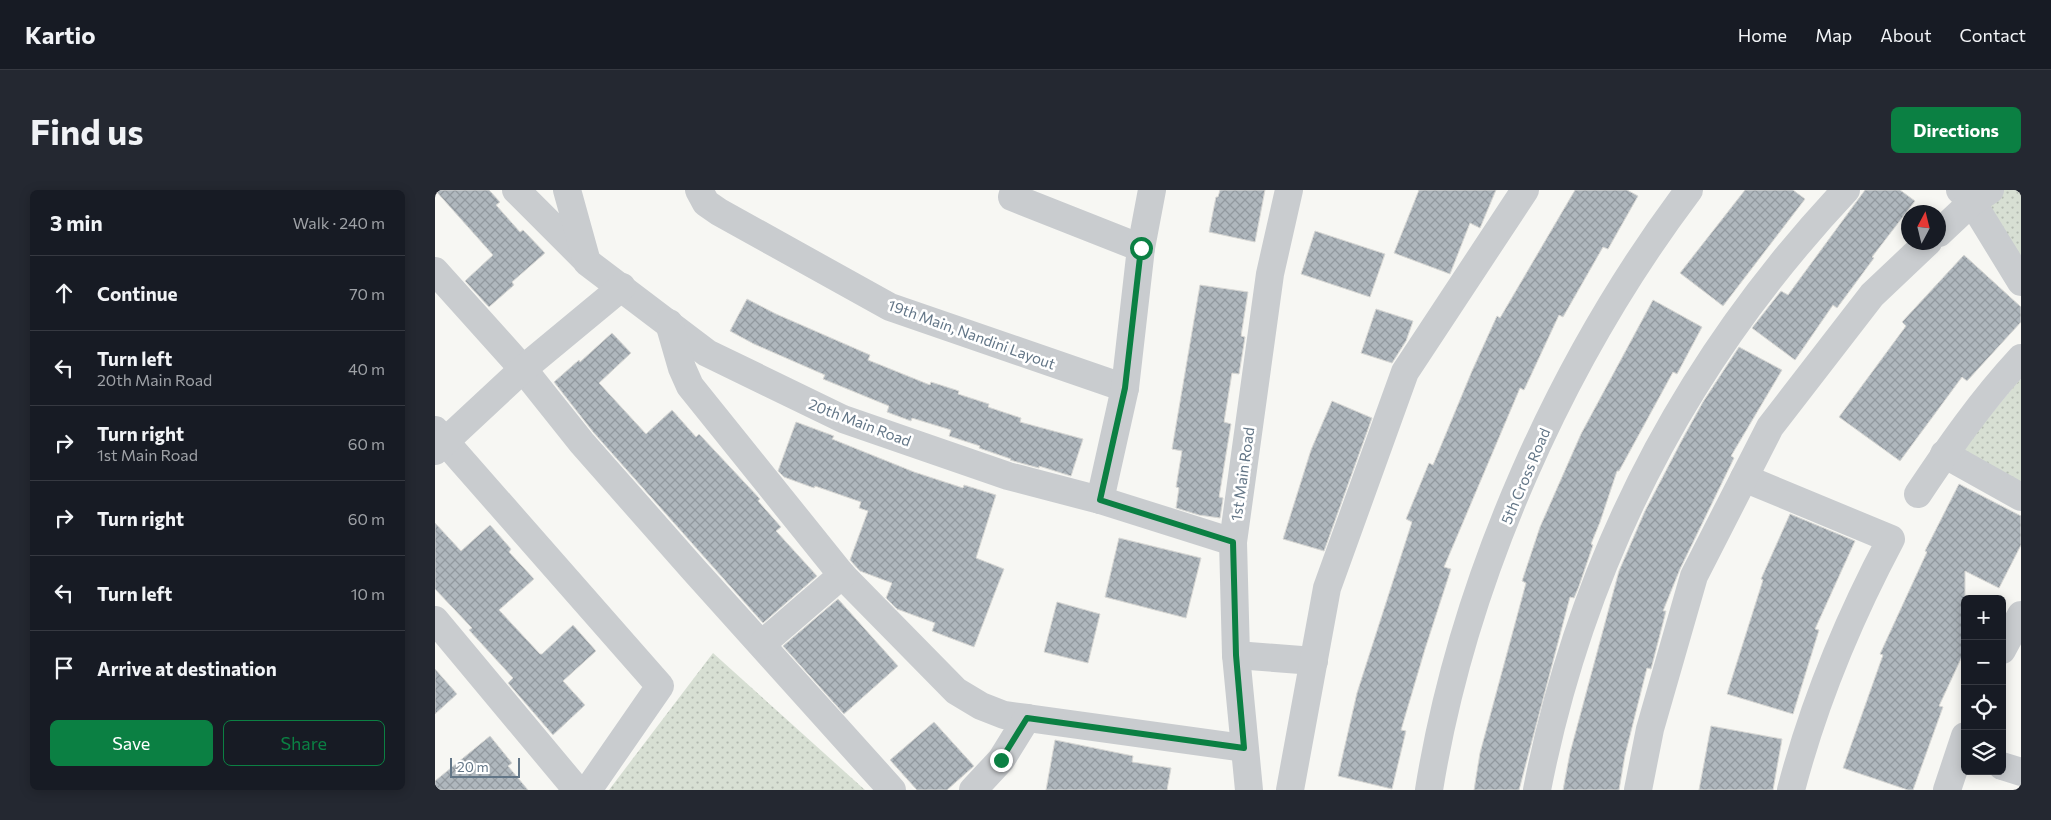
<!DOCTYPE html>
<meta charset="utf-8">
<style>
:root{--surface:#171b24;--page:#242831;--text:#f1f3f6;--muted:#9ea1a6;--line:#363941;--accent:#0b8043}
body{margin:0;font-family:Commissioner,sans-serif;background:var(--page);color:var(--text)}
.controls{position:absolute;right:15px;bottom:15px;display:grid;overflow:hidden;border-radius:8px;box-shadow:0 2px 12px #0003}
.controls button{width:45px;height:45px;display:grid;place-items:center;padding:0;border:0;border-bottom:1px solid var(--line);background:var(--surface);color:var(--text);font:25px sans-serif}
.compass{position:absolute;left:1466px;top:15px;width:45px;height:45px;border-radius:50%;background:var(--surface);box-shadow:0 2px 12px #0003;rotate:7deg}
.scale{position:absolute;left:15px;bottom:12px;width:70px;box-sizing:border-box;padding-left:5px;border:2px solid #637687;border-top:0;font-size:14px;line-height:18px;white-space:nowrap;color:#637687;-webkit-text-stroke:4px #fff;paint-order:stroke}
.stop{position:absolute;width:15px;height:15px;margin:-11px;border:4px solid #0b8043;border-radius:50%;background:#fff}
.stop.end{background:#0b8043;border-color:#fff;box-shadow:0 1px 5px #0008}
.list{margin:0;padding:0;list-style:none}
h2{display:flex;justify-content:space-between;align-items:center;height:65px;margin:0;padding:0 20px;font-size:21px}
h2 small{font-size:16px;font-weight:400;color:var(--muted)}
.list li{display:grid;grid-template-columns:32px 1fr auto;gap:15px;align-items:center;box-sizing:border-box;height:75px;padding:0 20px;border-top:1px solid var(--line)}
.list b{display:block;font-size:19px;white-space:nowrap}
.list p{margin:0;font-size:16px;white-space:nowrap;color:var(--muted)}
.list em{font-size:16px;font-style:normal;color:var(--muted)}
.actions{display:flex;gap:10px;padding:15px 20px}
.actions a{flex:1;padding:11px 0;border:1px solid var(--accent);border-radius:8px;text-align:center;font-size:18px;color:var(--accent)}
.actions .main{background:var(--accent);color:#fff}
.icon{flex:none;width:28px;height:28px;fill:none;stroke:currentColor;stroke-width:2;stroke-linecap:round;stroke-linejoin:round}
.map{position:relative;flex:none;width:1586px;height:600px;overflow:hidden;border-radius:8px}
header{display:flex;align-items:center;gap:30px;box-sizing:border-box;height:70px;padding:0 25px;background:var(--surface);border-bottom:1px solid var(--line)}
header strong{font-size:24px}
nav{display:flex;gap:28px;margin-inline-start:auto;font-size:18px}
.intro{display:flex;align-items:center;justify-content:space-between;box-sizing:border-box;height:120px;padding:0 30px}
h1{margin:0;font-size:35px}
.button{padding:12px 22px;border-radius:8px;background:var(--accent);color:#fff;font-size:18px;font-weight:700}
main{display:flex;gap:30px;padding:0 30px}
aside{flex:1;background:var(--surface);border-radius:8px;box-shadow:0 2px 12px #0003}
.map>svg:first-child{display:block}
.grass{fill:url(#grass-dots)}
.building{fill:url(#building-cross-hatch);stroke:#d8d8d5}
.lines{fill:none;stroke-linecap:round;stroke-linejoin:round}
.minor{stroke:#c9cccf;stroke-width:28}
.route{stroke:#0b8043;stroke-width:6}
.labels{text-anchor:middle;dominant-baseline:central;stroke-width:5;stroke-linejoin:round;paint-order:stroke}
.street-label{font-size:15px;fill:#637687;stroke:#fff}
</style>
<header>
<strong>Kartio</strong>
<nav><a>Home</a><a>Map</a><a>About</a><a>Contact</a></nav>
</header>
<div class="intro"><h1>Find us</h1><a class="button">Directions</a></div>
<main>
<aside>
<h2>3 min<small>Walk · 240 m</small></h2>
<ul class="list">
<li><svg class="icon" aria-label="ahead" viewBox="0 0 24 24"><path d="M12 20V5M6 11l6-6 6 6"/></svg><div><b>Continue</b></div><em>70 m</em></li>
<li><svg class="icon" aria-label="left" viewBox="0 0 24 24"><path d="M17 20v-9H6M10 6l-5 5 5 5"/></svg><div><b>Turn left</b><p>20th Main Road</p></div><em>40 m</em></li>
<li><svg class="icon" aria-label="right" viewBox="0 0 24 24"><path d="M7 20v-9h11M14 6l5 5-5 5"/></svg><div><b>Turn right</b><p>1st Main Road</p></div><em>60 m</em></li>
<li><svg class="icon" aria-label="right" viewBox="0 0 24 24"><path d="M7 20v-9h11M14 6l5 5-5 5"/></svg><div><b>Turn right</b></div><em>60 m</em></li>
<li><svg class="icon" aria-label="left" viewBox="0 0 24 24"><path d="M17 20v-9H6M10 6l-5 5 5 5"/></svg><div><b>Turn left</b></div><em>10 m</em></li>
<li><svg class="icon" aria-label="arrive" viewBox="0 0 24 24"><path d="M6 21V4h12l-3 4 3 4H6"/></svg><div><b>Arrive at destination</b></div></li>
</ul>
<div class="actions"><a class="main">Save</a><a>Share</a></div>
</aside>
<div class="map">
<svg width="1586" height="600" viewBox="0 0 1586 600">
<defs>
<pattern id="grass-dots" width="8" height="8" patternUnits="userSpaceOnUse" patternTransform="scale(1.25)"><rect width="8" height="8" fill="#d7dfd3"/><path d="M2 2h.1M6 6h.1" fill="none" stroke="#b2b9b1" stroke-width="1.8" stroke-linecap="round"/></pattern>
<pattern id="building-cross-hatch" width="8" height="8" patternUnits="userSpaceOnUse" patternTransform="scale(1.25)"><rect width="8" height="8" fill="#afb7bd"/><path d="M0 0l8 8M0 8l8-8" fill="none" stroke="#92999f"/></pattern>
</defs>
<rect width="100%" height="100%" fill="#f7f7f3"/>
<!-- grass -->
<g class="grass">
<polygon points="1563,0 1586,0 1586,83 1546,10"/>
<polygon points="1586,188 1586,298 1526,260"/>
<polygon points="278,463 430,600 174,600"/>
</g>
<!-- building -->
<g class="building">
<polygon points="0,0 54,0 65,12 61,15 85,42 88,40 110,63 77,92 79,95 54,117 30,91 58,65"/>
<polygon points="785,0 830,0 820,52 774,42 781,7 783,7"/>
<polygon points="984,0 1061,0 1045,38 1035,33 1015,84 959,63"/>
<polygon points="1140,0 1192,0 1203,6 1173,59 1168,57 1128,127 1124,125 1089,200 1085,198 1009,377 1016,379 990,459 966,540 971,541 957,599 903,586 922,503 977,332 971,329 994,273 998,275 1037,181 1062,126 1065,128"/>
<polygon points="1310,0 1358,0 1370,9 1288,116 1245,83"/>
<polygon points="1430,0 1465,0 1480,11 1437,67 1439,68 1402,118 1398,115 1360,170 1317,138 1346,101 1353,105"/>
<polygon points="880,41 950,64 935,107 866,84"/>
<polygon points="1529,65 1586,117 1586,132 1532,191 1527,187 1465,271 1404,227 1471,136 1467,132"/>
<polygon points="765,95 813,102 806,146 810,147 804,184 797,183 789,232 796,234 784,307 788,308 785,328 764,325 741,318 744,298 741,297 747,261 737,259"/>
<polygon points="312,109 341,124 435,165 433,170 495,195 496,192 524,201 523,204 554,214 553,217 586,228 585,232 648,249 636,286 604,276 604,278 575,270 576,269 544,258 545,256 514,246 516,240 477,228 476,231 452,222 454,216 388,189 390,185 319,154 295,141"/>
<polygon points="1218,110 1267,137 1242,184 1238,182 1184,281 1182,281 1165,332 1156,354 1158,355 1144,396 1139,408 1135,407 1084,600 1039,600 1045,563 1091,393 1087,391 1105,337 1146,244"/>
<polygon points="941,119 978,131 971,151 957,173 926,163"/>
<polygon points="177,143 196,163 164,193 211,244 237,220 261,247 264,244 325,309 323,311 346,337 341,341 382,386 328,433 159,243 119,192 144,170 145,172"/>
<polygon points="1304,157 1347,180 1296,266 1299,268 1245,379 1228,421 1231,421 1216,479 1212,478 1190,565 1184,600 1128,600 1135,563 1184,381 1210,321 1247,250 1268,212"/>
<polygon points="897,211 937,228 889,361 848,349 876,260"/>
<polygon points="361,232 399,246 397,249 479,282 528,298 529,295 561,305 541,368 569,379 539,457 497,441 500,433 462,419 451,408 457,393 425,381 415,370 433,321 424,318 426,312 380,296 379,298 349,287 343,281"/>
<polygon points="1524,294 1586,326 1586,355 1564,398 1530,381 1530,460 1504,516 1508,517 1478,600 1473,600 1408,578 1448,465 1445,464 1492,362 1490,361"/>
<polygon points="1355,324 1420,351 1380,439 1384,440 1358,524 1292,504 1328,390 1326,389"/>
<polygon points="0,333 26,361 55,335 76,359 74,362 99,389 64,420 105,464 107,464 138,435 161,461 128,491 150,515 118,545 73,493 78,488 34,440 37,438 0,399"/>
<polygon points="684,348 766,368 751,428 670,407"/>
<polygon points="403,409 463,476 409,524 348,456"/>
<polygon points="622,412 665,424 653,473 609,462"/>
<polygon points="0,479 22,504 0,524"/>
<polygon points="499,532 539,576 512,600 482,600 455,570"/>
<polygon points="1276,536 1347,549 1338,600 1264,600"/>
<polygon points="55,546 77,573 73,576 93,600 0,600 0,591"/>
<polygon points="620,550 698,566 697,572 736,578 732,600 611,600"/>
</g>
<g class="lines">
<!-- minor -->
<g class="minor">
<polyline points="81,0 151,70"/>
<polyline points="132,0 152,72 272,163 408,229 573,286 665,310 798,352"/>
<polyline points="264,0 271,13 284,22 455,117 690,198"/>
<polyline points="579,0 577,7 706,58"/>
<polyline points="1525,0 1537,12 1586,92"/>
<polyline points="1504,43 1537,12 1555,0"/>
<polyline points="0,81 88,179 147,253 259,380 457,600"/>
<polyline points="234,133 247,178 255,196 407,385 521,501 546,516 569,525 592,528"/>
<polyline points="0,240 225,496 153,600"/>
<polyline points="0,261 88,179 187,97"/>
<polyline points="1509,264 1586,307"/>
<path d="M1309,288L1456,349C1413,430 1379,512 1356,600"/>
<path d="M1483,304C1515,256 1547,210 1586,168"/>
<polyline points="665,310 690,198 706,58 717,0"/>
<polyline points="0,430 142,600"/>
<polyline points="327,454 407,385"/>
<polyline points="1567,460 1586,425"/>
<polyline points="801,465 879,471"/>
<polyline points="1567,576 1586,582"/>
<polyline points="538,600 566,570 592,528 809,558"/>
<polyline points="814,600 801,465 798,352 835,84 854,0"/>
<polyline points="855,600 892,398 970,182 1090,0"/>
<path d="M994,600C1028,389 1126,170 1254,0"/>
<path d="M1102,600C1147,370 1250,171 1411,0"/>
<polyline points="1203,600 1215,539 1259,386 1335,237 1437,105 1493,52"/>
<polyline points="1512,600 1530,546"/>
</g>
</g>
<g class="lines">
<!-- route -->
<polyline class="route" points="566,570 592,528 809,558 801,465 798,352 665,310 690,198 706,58"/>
</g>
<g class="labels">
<!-- street labels -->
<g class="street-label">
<text transform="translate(537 144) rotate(20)">19th Main, Nandini Layout</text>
<text transform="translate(425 232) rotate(21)">20th Main Road</text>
<text transform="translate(807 284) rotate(-82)">1st Main Road</text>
<text transform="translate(1090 286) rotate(-67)">5th Cross Road</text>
</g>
</g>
</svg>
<div class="controls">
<button>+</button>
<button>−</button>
<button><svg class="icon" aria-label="locate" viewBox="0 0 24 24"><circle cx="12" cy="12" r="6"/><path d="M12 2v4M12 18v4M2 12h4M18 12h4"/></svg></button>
<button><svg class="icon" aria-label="layers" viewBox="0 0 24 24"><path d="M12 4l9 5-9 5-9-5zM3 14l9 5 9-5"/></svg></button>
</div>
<svg class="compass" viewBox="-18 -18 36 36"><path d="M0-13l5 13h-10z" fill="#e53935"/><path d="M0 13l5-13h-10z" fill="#9ea1a6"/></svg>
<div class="scale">20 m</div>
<div class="stop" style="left:706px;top:58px"></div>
<div class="stop end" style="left:566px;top:570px"></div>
</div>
</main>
